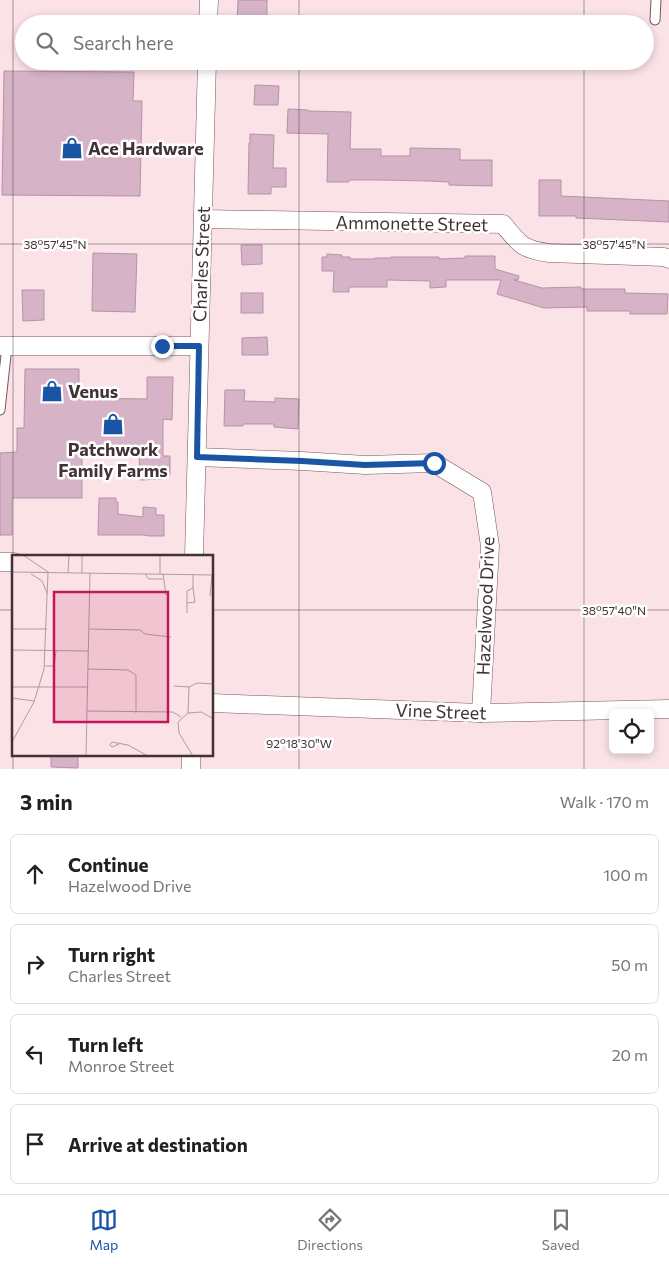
<!DOCTYPE html>
<meta charset="utf-8">
<style>
:root{--surface:#fff;--page:#f2f2f2;--text:#202124;--muted:#757577;--line:#e0e0e0;--accent:#1a54a5}
body{margin:0;font-family:Commissioner,sans-serif;background:var(--page);color:var(--text)}
.controls{position:absolute;right:15px;bottom:15px;display:grid;overflow:hidden;border-radius:8px;box-shadow:0 2px 8px #0003}
.controls button{width:45px;height:45px;display:grid;place-items:center;padding:0;border:0;border-bottom:1px solid var(--line);background:var(--surface);color:var(--text);font:25px sans-serif}
.stop{position:absolute;width:15px;height:15px;margin:-11px;border:4px solid #1a54a5;border-radius:50%;background:#fff}
.stop.end{background:#1a54a5;border-color:#fff;box-shadow:0 1px 5px #0008}
.list{margin:0;padding:0;list-style:none}
h2{display:flex;justify-content:space-between;align-items:center;height:65px;margin:0;padding:0 20px;font-size:21px}
h2 small{font-size:16px;font-weight:400;color:var(--muted)}
.list li{display:grid;grid-template-columns:32px 1fr auto;gap:15px;align-items:center;box-sizing:border-box;height:80px;margin:0 10px 10px;padding:0 10px;border:1px solid var(--line);border-radius:8px}
.list b{display:block;font-size:19px;white-space:nowrap}
.list p{margin:0;font-size:16px;white-space:nowrap;color:var(--muted)}
.list em{font-size:16px;font-style:normal;color:var(--muted)}
.icon{flex:none;width:28px;height:28px;fill:none;stroke:currentColor;stroke-width:2;stroke-linecap:round;stroke-linejoin:round}
.map{position:relative;flex:none;width:669px;height:769px;overflow:hidden}
.search{position:absolute;background:var(--surface);box-shadow:0 2px 8px #0003;left:15px;right:15px;top:15px;height:55px;display:flex;align-items:center;gap:12px;box-sizing:border-box;padding:0 18px;border-radius:28px;color:var(--muted);font-size:19px}
.sheet{height:425px;background:var(--surface)}
nav{display:flex;justify-content:space-around;align-items:center;box-sizing:border-box;height:70px;border-top:1px solid var(--line);background:var(--surface);font-size:14px;color:var(--muted)}
nav a{display:grid;justify-items:center;gap:2px}
nav .on{color:var(--accent)}
.map>svg:first-child{display:block}
.building{fill:#d6b3c7;stroke:#b493a6}
.lines{fill:none;stroke-linecap:round;stroke-linejoin:round}
.service-casing{stroke:#77555d;stroke-width:11}
.minor-casing{stroke:#77555d;stroke-width:19}
.service{stroke:#fff;stroke-width:9}
.minor{stroke:#fff;stroke-width:18}
.route{stroke:#1a54a5;stroke-width:6}
.ticks{fill:none;stroke:#413235;stroke-width:1;stroke-opacity:0.45}
.labels{text-anchor:middle;dominant-baseline:central;stroke-width:5;stroke-linejoin:round;paint-order:stroke}
.poi-label{font-size:18px;font-weight:bold;fill:#413235;stroke:#fff;text-anchor:start}
.street-label{font-size:18px;fill:#413235;stroke:#fff}
.inset-road{fill:none;stroke:#b09c9f;stroke-width:1}
.view{fill:#c2185b;fill-opacity:0.15;stroke:#c2185b;stroke-width:2.5}
.inset-edge{fill:none;stroke:#413235;stroke-width:2.5}
.ticks-label{font-size:12px;text-anchor:middle;fill:#413235;stroke:#fff;stroke-width:5;stroke-linejoin:round;paint-order:stroke}
</style>
<div class="map">
<svg width="669" height="769" viewBox="0 0 669 769">
<rect width="100%" height="100%" fill="#fae2e6"/>
<!-- building -->
<g class="building">
<polygon points="238,0 267,0 267,24 237,24"/>
<polygon points="4,71 134,72 133,101 142,101 140,196 2,195"/>
<polygon points="255,85 279,86 278,105 254,105"/>
<polygon points="288,109 308,110 308,111 351,112 350,149 381,149 381,156 410,156 410,148 460,149 460,160 492,160 492,186 449,185 449,182 429,181 380,180 349,180 349,182 327,182 328,134 287,133"/>
<polygon points="250,134 274,135 273,168 286,168 286,187 271,187 271,194 248,194 249,143 250,143"/>
<polygon points="539,180 561,180 561,196 669,201 669,222 576,218 576,216 539,216"/>
<polygon points="241,245 262,245 262,264 242,265"/>
<polygon points="93,253 137,254 135,312 92,311"/>
<polygon points="327,254 342,255 341,257 350,257 350,259 375,259 375,258 391,258 391,257 439,257 439,259 465,258 465,256 495,256 495,269 519,276 518,280 514,280 542,288 581,287 581,289 625,289 625,293 668,294 667,314 630,314 630,311 587,311 587,307 544,308 497,294 501,280 446,280 446,287 430,288 430,281 387,280 387,287 349,287 349,292 333,292 334,271 322,271 322,257 327,257"/>
<polygon points="22,290 44,290 44,320 23,321"/>
<rect x="241" y="293" width="22" height="20"/>
<polygon points="267,337 268,355 242,355 242,338"/>
<polygon points="25,369 79,369 79,398 147,399 147,377 173,377 172,420 163,419 163,456 170,456 170,475 162,475 162,479 140,480 139,451 82,449 82,498 12,498 12,535 0,535 0,453 17,452 17,428 24,428"/>
<polygon points="225,390 245,390 244,401 275,402 275,398 299,399 298,429 274,427 274,424 243,424 243,426 224,426"/>
<polygon points="99,498 116,498 116,502 118,502 118,514 143,517 143,507 156,508 156,515 164,515 164,536 149,536 143,535 98,535"/>
<polygon points="51,755 78,755 78,768 51,767"/>
</g>
<g class="lines">
<!-- service casing -->
<g class="service-casing">
<g id="service">
<polyline points="655,20 656,0"/>
<polyline points="0,410 7,346"/>
</g>
</g>
<!-- minor casing -->
<g class="minor-casing">
<g id="minor">
<polyline points="208,24 209,0"/>
<path d="M203,219L503,224C520,245 522,249 549,253L664,257L669,259"/>
<polyline points="0,346 199,346"/>
<polyline points="197,457 302,461 365,465 434,463 482,492 490,546 481,713"/>
<polyline points="194,556 207,61"/>
<polyline points="0,562 14,562"/>
<polyline points="212,703 481,713 669,709"/>
<polyline points="191,769 191,755"/>
</g>
</g>
<!-- service -->
<use href="#service" class="service"/>
<!-- minor -->
<use href="#minor" class="minor"/>
</g>
<g class="lines">
<!-- route -->
<polyline class="route" points="162,346 199,346 197,457 302,461 365,465 434,463"/>
</g>
<!-- ticks -->
<path class="ticks" d="M13,0V769M299,0V24M584,0V24M299,61V769M584,61V769M0,244H669M0,610H14M212,610H669"/>
<!-- icons -->
<defs>
<g id="shop-bare" transform="scale(1.725)"><path d="M-5-2.5h2.3a2.7 3.5 0 0 1 5.4 0H5L5.5 6h-11ZM-1.5-2.5h3a1.5 2.3 0 0 0-3 0Z" fill="#1a54a5" stroke="#fff" stroke-width="2.5" paint-order="stroke"/></g>
</defs>
<g fill-rule="evenodd">
<use href="#shop-bare" x="72" y="148"/>
<use href="#shop-bare" x="52" y="391"/>
<use href="#shop-bare" x="113" y="424"/>
</g>
<g class="labels">
<!-- poi labels -->
<g class="poi-label">
<text x="88" y="148">Ace Hardware</text>
<text x="68" y="391">Venus</text>
<text x="113" y="449" text-anchor="middle">Patchwork<tspan x="113" dy="21">Family Farms</tspan></text>
</g>
<!-- street labels -->
<g class="street-label">
<text transform="translate(412 223) rotate(1)">Ammonette Street</text>
<text transform="translate(201 264) rotate(-88)">Charles Street</text>
<text transform="translate(485 606) rotate(-88)">Hazelwood Drive</text>
<text transform="translate(441 711) rotate(2)">Vine Street</text>
</g>
</g>
<!-- overview -->
<g transform="translate(12 555)">
<rect width="201" height="201" fill="#fae2e6"/>
<path class="inset-road" d="M11,0L36,17M0,17L202,20M56,18L57,0M70,18V0M19,19L30,26L35,38M133,19L137,24H151M148,19V0M151,19L154,40M198,41L200,20M175,48L183,47L181,33M175,58V36L181,33V20M0,74H35M77,74L128,75L133,79L159,82M0,95L76,96M33,111H42L44,96M76,114L116,115L124,120V158M162,131L177,132M0,132H75M177,132L185,128L202,129M0,143L22,146M75,156L161,157L169,162M176,158L177,132M0,187L22,147L32,114L36,18M107,189L100,192L98,190L100,187L116,190L136,201M74,201L78,18M181,201L167,178L166,167L176,158L189,157L202,164"/>
<path class="view" d="M42,37H156V167H42Z"/>
<rect width="201" height="201" class="inset-edge"/>
</g>
<g class="ticks-label">
<text x="55" y="249">38°57'45"N</text>
<text x="614" y="249">38°57'45"N</text>
<text x="614" y="615">38°57'40"N</text>
<text x="299" y="748">92°18'30"W</text>
</g>
</svg>
<div class="controls">
<button><svg class="icon" aria-label="locate" viewBox="0 0 24 24"><circle cx="12" cy="12" r="6"/><path d="M12 2v4M12 18v4M2 12h4M18 12h4"/></svg></button>
</div>
<div class="stop" style="left:434px;top:463px"></div>
<div class="stop end" style="left:162px;top:346px"></div>
<div class="search"><svg class="icon" aria-label="search" viewBox="0 0 24 24"><circle cx="10" cy="10" r="6"/><path d="M15 15l6 6"/></svg>Search here</div>
</div>
<section class="sheet">
<h2>3 min<small>Walk · 170 m</small></h2>
<ul class="list">
<li><svg class="icon" aria-label="ahead" viewBox="0 0 24 24"><path d="M12 20V5M6 11l6-6 6 6"/></svg><div><b>Continue</b><p>Hazelwood Drive</p></div><em>100 m</em></li>
<li><svg class="icon" aria-label="right" viewBox="0 0 24 24"><path d="M7 20v-9h11M14 6l5 5-5 5"/></svg><div><b>Turn right</b><p>Charles Street</p></div><em>50 m</em></li>
<li><svg class="icon" aria-label="left" viewBox="0 0 24 24"><path d="M17 20v-9H6M10 6l-5 5 5 5"/></svg><div><b>Turn left</b><p>Monroe Street</p></div><em>20 m</em></li>
<li><svg class="icon" aria-label="arrive" viewBox="0 0 24 24"><path d="M6 21V4h12l-3 4 3 4H6"/></svg><div><b>Arrive at destination</b></div></li>
</ul>
</section>
<nav>
<a class="on"><svg class="icon" aria-label="map" viewBox="0 0 24 24"><path d="M3 6l6-2 6 2 6-2v14l-6 2-6-2-6 2zM9 4v14M15 6v14"/></svg>Map</a>
<a><svg class="icon" aria-label="directions" viewBox="0 0 24 24"><path d="M12 3l9 9-9 9-9-9zM9 14v-3h6M13 9l2 2-2 2"/></svg>Directions</a>
<a><svg class="icon" aria-label="saved" viewBox="0 0 24 24"><path d="M7 4h10v16l-5-4-5 4z"/></svg>Saved</a>
</nav>
